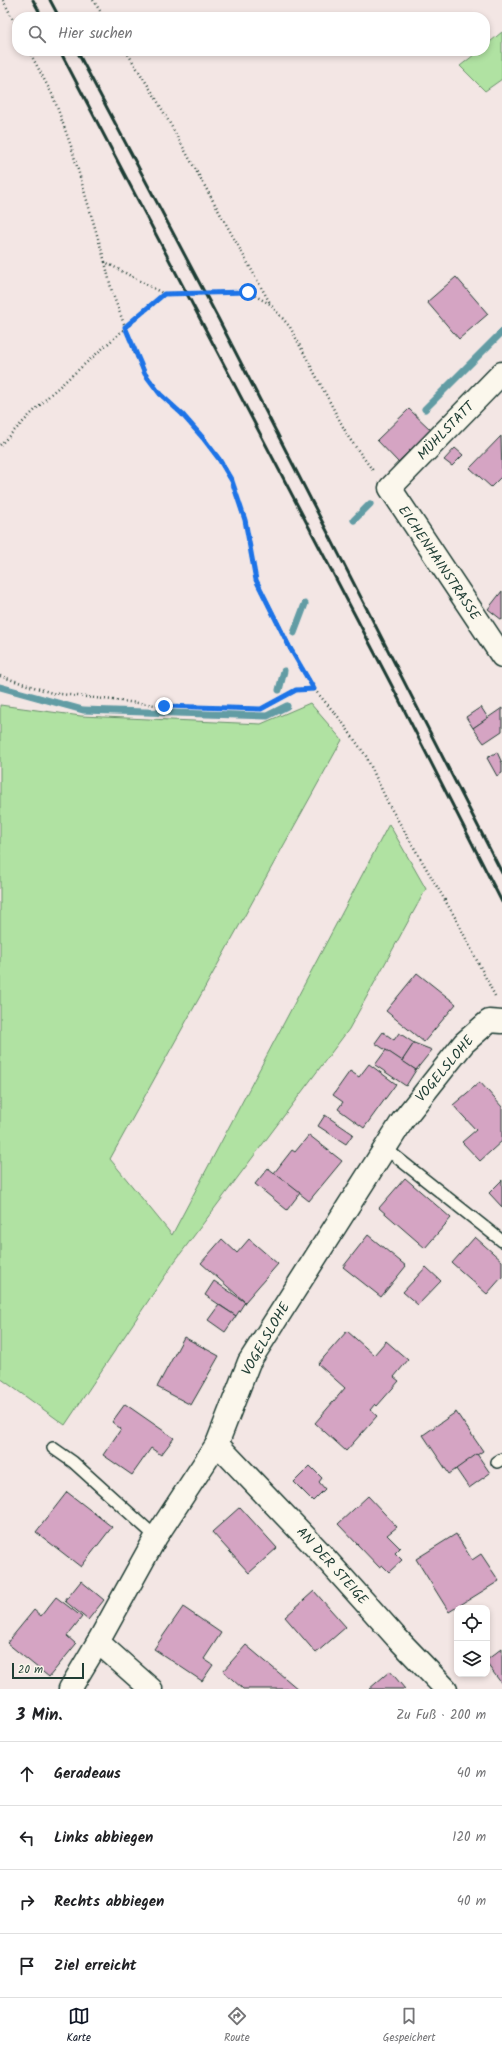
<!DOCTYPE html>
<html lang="de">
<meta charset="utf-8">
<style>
:root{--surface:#fff;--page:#f2f2f2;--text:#202124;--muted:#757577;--line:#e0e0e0;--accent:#111827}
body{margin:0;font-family:Kalam,sans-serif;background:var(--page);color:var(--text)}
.controls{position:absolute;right:12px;bottom:12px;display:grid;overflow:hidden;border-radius:8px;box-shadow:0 2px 6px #0003}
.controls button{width:36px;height:36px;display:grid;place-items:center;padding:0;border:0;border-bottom:1px solid var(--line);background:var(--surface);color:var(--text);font:20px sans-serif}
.scale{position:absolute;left:12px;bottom:10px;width:72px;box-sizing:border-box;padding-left:4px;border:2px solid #1f3d34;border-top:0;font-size:11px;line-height:14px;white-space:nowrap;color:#1f3d34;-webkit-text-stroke:3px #fbf7ec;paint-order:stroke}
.stop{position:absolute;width:12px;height:12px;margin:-9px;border:3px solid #1a73e8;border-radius:50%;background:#fff}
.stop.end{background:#1a73e8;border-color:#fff;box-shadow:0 1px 4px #0008}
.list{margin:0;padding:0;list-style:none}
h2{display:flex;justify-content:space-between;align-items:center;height:52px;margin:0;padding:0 16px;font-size:17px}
h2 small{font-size:13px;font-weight:400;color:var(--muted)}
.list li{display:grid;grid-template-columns:26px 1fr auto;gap:12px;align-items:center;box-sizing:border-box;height:64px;padding:0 16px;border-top:1px solid var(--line)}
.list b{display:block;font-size:15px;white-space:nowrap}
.list em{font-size:13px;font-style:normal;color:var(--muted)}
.icon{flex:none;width:22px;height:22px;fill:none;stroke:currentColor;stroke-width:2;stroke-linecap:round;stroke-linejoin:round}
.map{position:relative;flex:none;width:502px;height:1689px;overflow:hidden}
.search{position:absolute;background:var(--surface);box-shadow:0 2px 6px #0003;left:12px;right:12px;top:12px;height:44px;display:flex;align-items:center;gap:10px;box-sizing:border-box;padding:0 14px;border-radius:16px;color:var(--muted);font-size:15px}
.sheet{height:308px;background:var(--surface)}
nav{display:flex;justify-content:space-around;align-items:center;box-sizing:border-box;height:56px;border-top:1px solid var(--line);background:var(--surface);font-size:11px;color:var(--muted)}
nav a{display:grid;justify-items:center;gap:2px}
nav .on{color:var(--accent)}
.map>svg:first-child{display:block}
.green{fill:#b0e2a2;stroke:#68906b}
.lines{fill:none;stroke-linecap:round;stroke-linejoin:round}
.stream{stroke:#629ca4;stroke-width:7}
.building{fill:#d5a4c3;stroke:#1f3d34}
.lane-casing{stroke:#1f3d34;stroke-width:14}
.street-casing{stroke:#1f3d34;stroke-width:25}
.path{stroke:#1f3d34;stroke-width:2.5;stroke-dasharray:1 3;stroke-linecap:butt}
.lane{stroke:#fbf7ec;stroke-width:11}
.street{stroke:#fbf7ec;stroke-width:22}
.rail{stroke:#1f3d34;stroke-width:3}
.route{stroke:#1a73e8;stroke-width:5}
.labels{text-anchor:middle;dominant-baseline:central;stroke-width:3;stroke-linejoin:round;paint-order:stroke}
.street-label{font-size:14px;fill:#1f3d34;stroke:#fbf7ec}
</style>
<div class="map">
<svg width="502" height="1689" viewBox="0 0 502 1689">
<rect width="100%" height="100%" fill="#f3e6e4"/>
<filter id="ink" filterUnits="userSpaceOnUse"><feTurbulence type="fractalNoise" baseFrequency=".025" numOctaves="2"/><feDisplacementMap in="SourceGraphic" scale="8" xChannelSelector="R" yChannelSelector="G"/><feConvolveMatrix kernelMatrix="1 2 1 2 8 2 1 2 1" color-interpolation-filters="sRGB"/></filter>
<g filter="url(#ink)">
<!-- green -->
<g class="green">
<polygon points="502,32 502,79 485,91 460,66 479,51 485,51 485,46"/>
<polygon points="310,703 342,740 110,1159 172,1235 389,824 426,889 349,1029 175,1261 65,1425 0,1378 0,705 81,716 261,724"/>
</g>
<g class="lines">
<!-- stream -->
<g class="stream">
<polyline points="425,409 502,332"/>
<polyline points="354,520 370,504"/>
<polyline points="294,633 305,604"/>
<polyline points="0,687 83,710 267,716 287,706"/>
<polyline points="279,690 284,671"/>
</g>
</g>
<!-- building -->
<g class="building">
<polygon points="456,277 488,314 459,339 427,302"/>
<polygon points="409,409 431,430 398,462 377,440"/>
<polygon points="501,436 502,476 491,487 470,468"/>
<polygon points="455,448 463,455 452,466 444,460"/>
<polygon points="502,591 502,620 488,609"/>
<polygon points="481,707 488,718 473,728 466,717"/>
<polygon points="502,708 502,731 484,743 473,728"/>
<polygon points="497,752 502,763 502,773 497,776 487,758"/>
<polygon points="417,973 456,1004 424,1042 386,1011"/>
<polygon points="383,1032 394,1040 399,1033 414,1043 402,1061 375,1043"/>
<polygon points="414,1043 432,1050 416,1070 402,1061"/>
<polygon points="386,1050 416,1070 406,1086 375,1065"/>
<polygon points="369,1064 396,1084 364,1128 338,1109 343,1102 333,1095 350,1071 359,1077"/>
<polygon points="480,1082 502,1107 502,1141 480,1161 462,1142 476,1130 453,1105"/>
<polygon points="325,1115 353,1134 346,1144 318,1126"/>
<polygon points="309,1135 342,1161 309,1201 274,1173 292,1150 295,1152"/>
<polygon points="268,1168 300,1193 287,1210 255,1184"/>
<polygon points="405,1178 451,1218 425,1248 379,1208"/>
<polygon points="502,1180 502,1207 489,1193"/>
<polygon points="368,1235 406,1266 381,1297 343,1267"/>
<polygon points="475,1237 502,1261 502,1277 487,1294 452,1263"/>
<polygon points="222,1239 237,1253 249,1239 278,1264 245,1302 201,1263"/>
<polygon points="426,1267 441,1281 418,1305 403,1292"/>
<polygon points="214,1281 245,1302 236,1316 205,1295"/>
<polygon points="219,1305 236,1316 225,1332 208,1320"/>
<polygon points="347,1331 374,1355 386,1341 408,1360 394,1377 399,1381 377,1406 375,1404 370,1410 377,1416 346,1451 315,1423 345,1388 318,1364"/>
<polygon points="184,1337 219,1356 191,1405 157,1387"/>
<polygon points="125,1404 174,1438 161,1455 151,1448 132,1475 103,1455 121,1429 112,1422"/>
<polygon points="456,1412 483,1451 449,1474 423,1435"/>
<polygon points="477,1454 490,1473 469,1488 456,1469"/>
<polygon points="310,1466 322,1478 319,1482 325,1489 313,1501 294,1482"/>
<polygon points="67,1492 112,1527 81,1567 36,1532"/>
<polygon points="368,1496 397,1527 387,1535 400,1548 395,1553 402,1560 389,1572 382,1565 379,1567 338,1524"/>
<polygon points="240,1507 277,1548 249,1573 212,1532"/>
<polygon points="456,1534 472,1560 481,1554 499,1581 449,1612 416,1559"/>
<polygon points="81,1581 104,1600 88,1620 65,1601"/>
<polygon points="314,1591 346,1627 316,1653 285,1617"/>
<polygon points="56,1597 82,1617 67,1636 76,1644 49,1677 7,1643 34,1610 41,1616"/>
<polygon points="183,1607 221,1633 204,1659 213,1665 202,1681 154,1649"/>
<polygon points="246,1645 298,1689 243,1689 223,1671"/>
<polygon points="502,1648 502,1684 487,1664 487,1660"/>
<polygon points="390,1671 405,1689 369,1689"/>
</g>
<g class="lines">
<!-- lane casing -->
<g class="lane-casing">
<g id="lane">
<polyline points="385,1148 502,1241"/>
<polyline points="53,1448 73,1462 156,1537"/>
<polyline points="497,1462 502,1459"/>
</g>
</g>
<!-- street casing -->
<g class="street-casing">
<g id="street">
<polyline points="502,373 390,488 502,656"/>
<polyline points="217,1444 318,1550 396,1637 446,1689"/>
<polyline points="98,1642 151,1689"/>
<polyline points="70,1689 98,1642 156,1537 217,1444 249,1362 403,1120 464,1043 489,1021 502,1022"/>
</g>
</g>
<!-- path -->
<g class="path">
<polyline points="3,0 17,27"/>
<polyline points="93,0 104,17"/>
<polyline points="29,51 53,96 71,146 105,262 164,294 248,292 270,304 290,327 349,438 374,472"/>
<polyline points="126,51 154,95 270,303"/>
<polyline points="105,262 112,292 135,353 145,373 160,394 182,414 203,438 219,459 232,481 245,520 256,580 290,648 314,689 340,719 366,756 389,805 456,919 496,998"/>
<polyline points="0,445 51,394 164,294"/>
<polyline points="0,676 52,693 164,706 261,709 296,690 314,689"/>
</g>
<!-- lane -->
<use href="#lane" class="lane"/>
<!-- street -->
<use href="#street" class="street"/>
<!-- rail -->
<g class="rail">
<polyline points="33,0 42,17"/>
<polyline points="50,0 59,17"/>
<polyline points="60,51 392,686 502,902"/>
<polyline points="77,51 219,320 502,873"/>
</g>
</g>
</g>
<g class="lines" filter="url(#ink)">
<!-- route -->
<polyline class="route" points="164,706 261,709 296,690 314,689 290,648 256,580 245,520 232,481 219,459 203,438 182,414 160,394 145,374 125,327 164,294 248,292"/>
</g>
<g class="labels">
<!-- street labels -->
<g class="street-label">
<text transform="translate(446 431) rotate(-46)">MÜHLSTATT</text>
<text transform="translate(439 563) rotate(56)">EICHENHAINSTRASSE</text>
<text transform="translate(445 1069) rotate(-50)">VOGELSLOHE</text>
<text transform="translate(266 1339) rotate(-60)">VOGELSLOHE</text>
<text transform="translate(332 1566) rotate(48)">AN DER STEIGE</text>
</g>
</g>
</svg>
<div class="controls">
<button><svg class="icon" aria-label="locate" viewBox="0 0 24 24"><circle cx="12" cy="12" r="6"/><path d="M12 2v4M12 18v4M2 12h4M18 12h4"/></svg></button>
<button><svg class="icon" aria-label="layers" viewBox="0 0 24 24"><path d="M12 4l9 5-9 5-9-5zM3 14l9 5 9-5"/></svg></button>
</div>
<div class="scale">20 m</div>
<div class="stop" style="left:248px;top:292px"></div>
<div class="stop end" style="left:164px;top:706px"></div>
<div class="search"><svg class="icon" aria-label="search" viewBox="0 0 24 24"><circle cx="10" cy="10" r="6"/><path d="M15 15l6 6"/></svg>Hier suchen</div>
</div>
<section class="sheet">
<h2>3 Min.<small>Zu Fuß · 200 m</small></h2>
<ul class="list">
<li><svg class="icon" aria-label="ahead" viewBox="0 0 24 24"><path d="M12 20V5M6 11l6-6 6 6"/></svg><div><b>Geradeaus</b></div><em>40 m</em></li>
<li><svg class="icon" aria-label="left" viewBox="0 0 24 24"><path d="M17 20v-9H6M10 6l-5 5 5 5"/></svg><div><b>Links abbiegen</b></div><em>120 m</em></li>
<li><svg class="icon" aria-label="right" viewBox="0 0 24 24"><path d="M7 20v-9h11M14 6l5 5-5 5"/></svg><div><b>Rechts abbiegen</b></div><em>40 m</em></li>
<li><svg class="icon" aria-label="arrive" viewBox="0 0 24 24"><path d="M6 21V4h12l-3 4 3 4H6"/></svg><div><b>Ziel erreicht</b></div></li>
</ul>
</section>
<nav>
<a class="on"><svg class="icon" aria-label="map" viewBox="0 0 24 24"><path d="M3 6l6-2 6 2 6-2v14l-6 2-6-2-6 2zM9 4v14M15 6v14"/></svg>Karte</a>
<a><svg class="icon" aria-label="directions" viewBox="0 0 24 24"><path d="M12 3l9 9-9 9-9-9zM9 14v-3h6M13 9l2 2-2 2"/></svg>Route</a>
<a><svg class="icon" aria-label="saved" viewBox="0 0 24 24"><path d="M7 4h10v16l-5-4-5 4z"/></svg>Gespeichert</a>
</nav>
